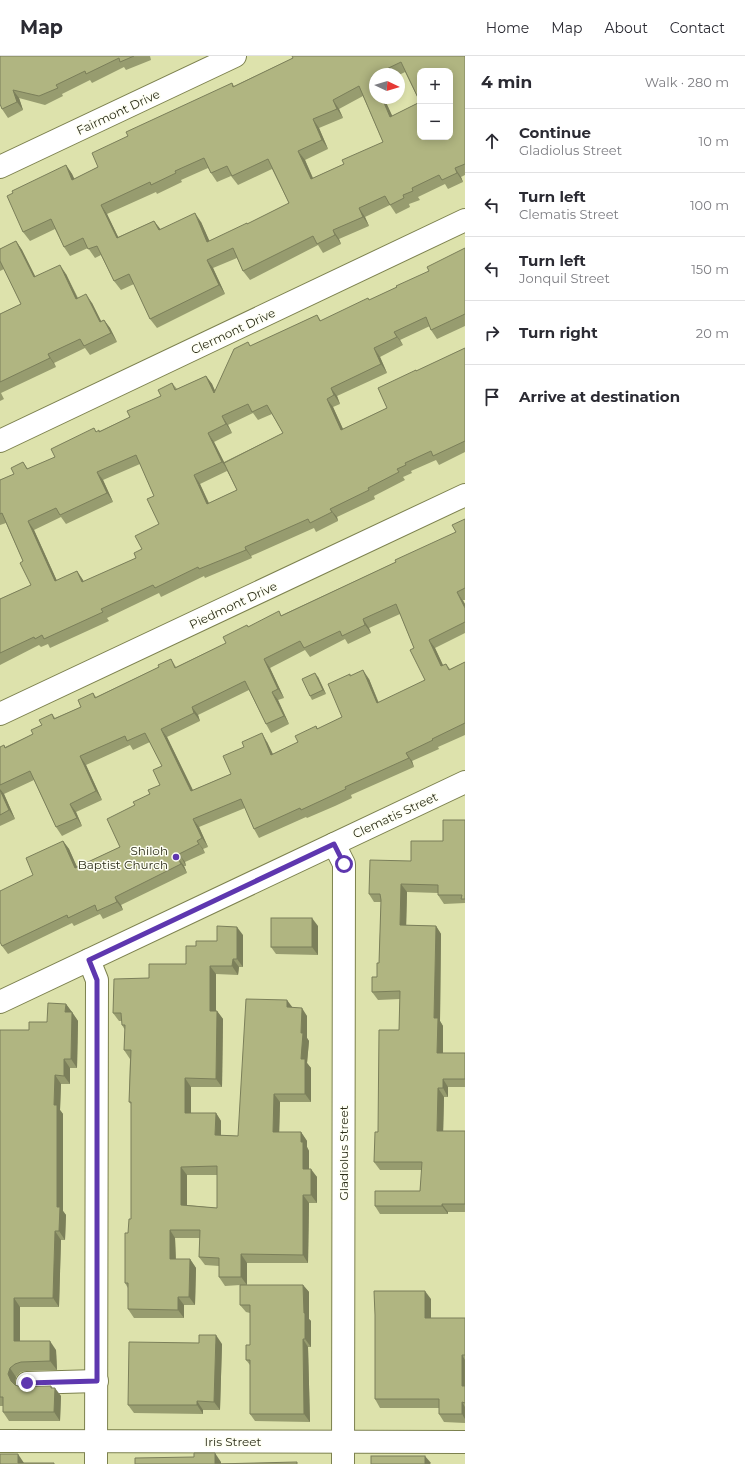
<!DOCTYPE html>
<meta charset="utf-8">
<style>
:root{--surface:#fff;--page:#f7f7f7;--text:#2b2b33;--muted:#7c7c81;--line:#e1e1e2}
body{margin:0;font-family:Montserrat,sans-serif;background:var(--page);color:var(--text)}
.controls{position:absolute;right:12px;top:12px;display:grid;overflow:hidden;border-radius:8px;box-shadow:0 2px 10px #0003}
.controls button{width:36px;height:36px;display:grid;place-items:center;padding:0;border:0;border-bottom:1px solid var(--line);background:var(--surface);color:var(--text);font:20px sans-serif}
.compass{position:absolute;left:369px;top:12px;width:36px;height:36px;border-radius:50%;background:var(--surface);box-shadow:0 2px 10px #0003;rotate:94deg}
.stop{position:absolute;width:12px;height:12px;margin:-9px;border:3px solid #5e37af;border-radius:50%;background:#fff}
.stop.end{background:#5e37af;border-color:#fff;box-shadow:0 1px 4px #0008}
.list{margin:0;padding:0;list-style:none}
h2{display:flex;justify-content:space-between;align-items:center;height:52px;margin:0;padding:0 16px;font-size:17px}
h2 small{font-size:13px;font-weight:400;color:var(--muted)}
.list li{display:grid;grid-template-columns:26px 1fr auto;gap:12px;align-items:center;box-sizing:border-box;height:64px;padding:0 16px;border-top:1px solid var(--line)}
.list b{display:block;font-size:15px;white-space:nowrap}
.list p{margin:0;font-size:13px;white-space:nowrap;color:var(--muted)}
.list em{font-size:13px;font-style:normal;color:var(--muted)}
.icon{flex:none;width:22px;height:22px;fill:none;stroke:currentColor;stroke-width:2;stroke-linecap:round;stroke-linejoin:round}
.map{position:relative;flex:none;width:465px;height:1408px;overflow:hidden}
header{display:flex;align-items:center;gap:24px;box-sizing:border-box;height:56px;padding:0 20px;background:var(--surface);border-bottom:1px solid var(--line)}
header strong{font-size:19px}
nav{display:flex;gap:22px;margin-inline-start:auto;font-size:14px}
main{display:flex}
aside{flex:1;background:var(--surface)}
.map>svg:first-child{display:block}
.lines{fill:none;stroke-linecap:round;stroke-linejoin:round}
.minor-casing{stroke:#7c814e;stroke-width:24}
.minor{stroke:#fff;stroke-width:22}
.wall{fill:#979c6f;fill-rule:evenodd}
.shaded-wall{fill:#7b7f5a}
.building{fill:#b0b581;stroke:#7b7f5a;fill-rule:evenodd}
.route{stroke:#5e37af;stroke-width:5}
.poi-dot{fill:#5e37af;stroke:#fefff4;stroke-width:1.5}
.labels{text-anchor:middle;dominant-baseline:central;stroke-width:3;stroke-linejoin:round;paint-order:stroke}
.street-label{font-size:12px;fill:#2c2e19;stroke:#fefff4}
.poi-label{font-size:12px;fill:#2c2e19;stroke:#fefff4;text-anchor:end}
</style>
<header>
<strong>Map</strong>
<nav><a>Home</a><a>Map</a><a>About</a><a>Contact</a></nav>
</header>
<main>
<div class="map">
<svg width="465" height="1408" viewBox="0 0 465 1408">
<rect width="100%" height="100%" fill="#dde2ac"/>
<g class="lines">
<!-- minor casing -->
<g class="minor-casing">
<g id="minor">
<polyline points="0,111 235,0"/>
<polyline points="0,385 465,164"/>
<polyline points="0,658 465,439"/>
<polyline points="334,788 344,808 343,1408"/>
<polyline points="89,904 97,924 96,1408"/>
<polyline points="0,946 465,726"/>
<polyline points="27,1327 97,1325"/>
<polyline points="0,1385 465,1386"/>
</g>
</g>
<!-- minor -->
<use href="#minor" class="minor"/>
</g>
<!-- wall -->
<g class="wall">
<polygon points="0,0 150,0 151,4 126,14 124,11 92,27 90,24 62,38 63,40 45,49 19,42 23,54 8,62 2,53"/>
<path d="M465,0V119L461,121L463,126L448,133L445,128L418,141L420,144L409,148L410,151L396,158L390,149L365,161L369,170L339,183L341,188L323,197L318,189L250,224L243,215L237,202L213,212L225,238L157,272L150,263L134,228L121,234L114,225L101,199L95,202L88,192L70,200L64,191L55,173L30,185L23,176L66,109L72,118L74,123L98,111L128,80L232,27L234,30L293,2ZM405,16L420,46L392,60L384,42H375V18H399V19ZM363,40L383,86L344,108L313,122L305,104L328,93L319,72L343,62L339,53ZM208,112L211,117L217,126L231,120L238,129L272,113L289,147L248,168L209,185L201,166L160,173L154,165L118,181L107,158L156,136L157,138L182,126L181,124Z"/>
<polygon points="16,185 22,194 35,220 66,218 78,242 92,247 101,265 104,264 110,272 117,286 90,299 85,292 54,307 56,311 1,337 4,343 0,345 0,258 21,248 4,213 0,215 0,193"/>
<path d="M465,192V270L437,283L431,274L430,270L400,284L403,289L380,301L387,317L337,340L340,348L333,351L343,373L387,352L417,315L465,292V396L439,409L436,404L411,415L412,417L403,421L405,424L374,440L375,443L337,461L338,465L316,476L314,472L251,500L252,502L205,522L204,520L161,541L159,537L107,562L109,565L50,592L48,588L41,591L39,589L0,609V543L31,529L23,505L6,467L0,469V424L14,418L23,406L28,413L55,401L94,372L96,376L100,375L130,361L161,340L172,327L177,333L206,320L212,328L215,335L251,290L317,259L321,265L370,244L397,231L429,215ZM253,357L258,364L272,358L283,377L224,406L214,386L232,377L228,369ZM140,408L154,440L159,468L136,502L84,526L77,515L57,525L34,474L61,461L66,468L113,446L103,424ZM227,415L237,434L209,447L200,428Z"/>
<path d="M465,463V544H463L465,548V577L435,592L443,609L446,608L450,613L465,606V679L438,691L439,693L412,705L414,711L351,739L352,742L335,750L307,762L306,761L259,782L254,773L245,752L199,771L208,791L203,793L205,797L185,806L186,810H184L187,817L121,849L123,854L103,863L100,858L74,870L72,867L8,898L2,890L33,819L63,785L69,793L77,811L120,791L135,749L160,729L162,710L150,686L133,694L130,689L86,709L102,744L76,756L82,770L62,780L56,771L34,724L4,738L15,763L0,770V691H5L33,678L52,658L55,662L81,651L93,637L96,641L159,611L171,603L176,611L226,587L248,571L282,559L396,506L456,476ZM400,558L414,592L425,624L379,647L369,623L351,619L342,661L318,673L316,670L298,686L273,698L267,686L231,718L193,734L167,681L200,665L198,659L249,634L266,668L271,677L289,668L278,644L284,642L270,612L305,594L310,601L345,583L348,588L371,577L369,572Z"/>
<polygon points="318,621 326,638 312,644 310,640"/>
<polygon points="465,764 465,848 465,847 444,848 438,839 438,837 407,836 406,869 436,870 441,878 440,965 443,970 443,997 465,997 465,1031 448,1031 448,1041 444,1041 443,1075 465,1075 465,1156 448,1156 448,1158 380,1158 375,1150 420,1135 422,1114 380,1114 374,1106 378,1076 399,974 400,943 378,944 372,936 377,921 379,907 381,846 374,846 369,838 411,805 443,785"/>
<polygon points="318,870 318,899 276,898 271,891"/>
<path d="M243,879V911H239L238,919L216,918V955H217L223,963L222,1031H191V1057H216L221,1065V1079L238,1080L293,952L307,960V982L309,985L307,1007L311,1012V1046H280L279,1076H301L307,1085V1091L309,1095V1113L317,1121V1147H309L308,1207H247V1229H303L309,1236V1263L311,1265V1291H308L310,1366L255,1365L250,1358V1309L246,1304L250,1289V1257L246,1256L240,1249V1229L225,1230L219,1221V1210L205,1209L199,1201L200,1182H175L176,1203H190L196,1212L195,1249H184V1262H134L128,1253V1232L125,1227L128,1177L131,1163V1048L129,1046L130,1003L124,994L125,974L122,969V965H119L113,957L149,922L186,908L196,890L217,885ZM187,1119H217V1152L187,1149Z"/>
<polygon points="66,948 78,965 77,1012 70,1012 70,1028 61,1028 60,1054 63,1058 63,1155 66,1159 65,1184 61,1184 59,1251 20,1251 20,1285 56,1294 57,1314 27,1315 21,1316 16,1321 15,1327 15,1329 21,1331 52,1332 61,1340 60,1365 9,1365 3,1356 3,1350 0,1350 0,974 29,974 47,966"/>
<polygon points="431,1243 431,1262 465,1262 465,1367 444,1366 439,1358 439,1352 380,1352 375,1343"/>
<polygon points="199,1287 222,1288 220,1354 203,1354 203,1358 134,1357 128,1349"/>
</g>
<!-- shaded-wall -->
<g class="shaded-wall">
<polygon points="13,34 19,42 23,54 17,46"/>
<polygon points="382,42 384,42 397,70 390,61"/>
<polygon points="333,44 339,53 343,62 337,53"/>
<polygon points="313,63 319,72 328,93 322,84"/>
<polygon points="298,95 305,104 317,132 311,123"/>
<polygon points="66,109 72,118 79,132 72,124"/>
<polygon points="455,112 461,121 463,126 457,117"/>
<polygon points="101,149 107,158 123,191 117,182"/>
<polygon points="359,152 365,161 369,170 363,161"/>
<polygon points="195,157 201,166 214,195 207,186"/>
<polygon points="154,165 161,174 159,174"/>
<polygon points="333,174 339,183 341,188 335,179"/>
<polygon points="16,185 22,194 40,230 34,221"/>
<polygon points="207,204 213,212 225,238 219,229"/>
<polygon points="60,209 66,218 82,252 76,243"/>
<polygon points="86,238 92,247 106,275 100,266"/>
<polygon points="104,264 110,272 117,286 111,277"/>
<polygon points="394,276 400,284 403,289 397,281"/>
<polygon points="374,292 380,301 387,317 381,308"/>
<polygon points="48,298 54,307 56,311 50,302"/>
<polygon points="206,320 212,328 220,346 214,337"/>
<polygon points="331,332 337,340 340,348 334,339"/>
<polygon points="327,343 333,351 347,382 341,374"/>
<polygon points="222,360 228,369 232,377 226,368"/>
<polygon points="208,377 214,386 228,414 222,406"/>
<polygon points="97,416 103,424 113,446 107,437"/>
<polygon points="194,419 200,428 213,457 207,448"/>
<polygon points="330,453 337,461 338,465"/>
<polygon points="28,465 34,474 61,534 55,525"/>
<polygon points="245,491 251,500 252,502 246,494"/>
<polygon points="77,515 83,524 88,535 82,526"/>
<polygon points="457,536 465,548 465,552"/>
<polygon points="363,563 369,572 371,577 365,569"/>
<polygon points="429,584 435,592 447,618 441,610"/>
<polygon points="264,603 270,612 284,642 278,633"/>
<polygon points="363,614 369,623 382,656 377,647"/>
<polygon points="315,617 318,621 326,638 323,634"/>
<polygon points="272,636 278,644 289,668 284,660"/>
<polygon points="192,651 198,659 200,665 194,657"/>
<polygon points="161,673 167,681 197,743 191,735"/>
<polygon points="262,677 267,686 277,707 271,699"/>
<polygon points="406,697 412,705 414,711 409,702"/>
<polygon points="80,700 86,709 102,744 96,735"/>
<polygon points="0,733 4,738 15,763 9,754 0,734"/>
<polygon points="70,748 76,756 82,770 77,762"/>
<polygon points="193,763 199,771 208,791 202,782"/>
<polygon points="63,785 69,793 81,820 75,812"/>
<polygon points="197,785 203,793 205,797"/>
<polygon points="179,798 185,806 186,810 181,801"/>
<polygon points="178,802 184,810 187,817 181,808"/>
<polygon points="401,828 407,836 406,877 400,869"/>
<polygon points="115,841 121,849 123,854 117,846"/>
<polygon points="312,862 318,870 318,899 312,891"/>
<polygon points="436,870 441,878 440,965 443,970 443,1005 437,997 434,962"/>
<polygon points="237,871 243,879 243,911 237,903"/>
<polygon points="233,903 239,911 238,919 232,910"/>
<polygon points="210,910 216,918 216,963 210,955"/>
<polygon points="287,944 293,952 287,951"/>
<polygon points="66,948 72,956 65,956"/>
<polygon points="302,952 307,960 307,982 309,985 307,1007 311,1012 311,1046 305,1038 301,1003 301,977"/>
<polygon points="217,955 223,963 222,1031 216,1023"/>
<polygon points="72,956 78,965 77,1012 71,1003"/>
<polygon points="64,1003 70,1012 70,1028 64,1020"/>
<polygon points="55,1019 61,1028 60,1054 63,1058 63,1155 66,1159 65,1184 59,1175 57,1151 54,1049"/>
<polygon points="185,1022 191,1031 191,1065 185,1057"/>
<polygon points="443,1023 448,1031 448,1041 443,1032"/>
<polygon points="438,1032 444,1041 443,1083 437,1075"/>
<polygon points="274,1038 280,1046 279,1084 273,1076"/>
<polygon points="216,1057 221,1065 221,1087 215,1079"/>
<polygon points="301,1076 307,1085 307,1091 309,1095 309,1121 303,1113 301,1086"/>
<polygon points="181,1111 187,1119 187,1157 181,1149"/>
<polygon points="311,1113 317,1121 317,1147 311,1139"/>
<polygon points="303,1139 309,1147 308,1207 303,1199"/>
<polygon points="442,1148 448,1156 448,1158 442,1150"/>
<polygon points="170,1174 175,1182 176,1211 170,1203"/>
<polygon points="55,1175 61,1184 59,1251 53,1242"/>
<polygon points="241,1198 247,1207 247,1229 241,1221"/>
<polygon points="190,1203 196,1212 195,1249 189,1241"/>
<polygon points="303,1229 309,1236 309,1263 311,1265 311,1291 305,1283 304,1257"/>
<polygon points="425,1235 431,1243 431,1270 425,1262"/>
<polygon points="178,1241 184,1249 184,1262 178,1254"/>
<polygon points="14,1242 20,1251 20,1293 14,1285"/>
<polygon points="216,1279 222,1288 220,1354 214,1346"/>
<polygon points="303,1283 308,1291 310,1366 304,1358"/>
<polygon points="50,1285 56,1294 57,1314 50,1305"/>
<polygon points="462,1299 465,1304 465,1334 462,1330"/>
<polygon points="10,1312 16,1321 15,1327 17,1334 11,1325 8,1318"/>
<polygon points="51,1330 55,1335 55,1332 61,1340 60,1365 54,1356"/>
<polygon points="197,1345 203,1354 203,1358 197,1349"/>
<polygon points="462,1346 465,1351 465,1363 462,1358"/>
<polygon points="215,1397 221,1406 221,1408 215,1408"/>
<polygon points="18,1398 24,1407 24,1408 18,1407"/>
<polygon points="425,1400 431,1407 430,1408 425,1408"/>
</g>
<!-- building -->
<g class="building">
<polygon points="0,0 134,0 120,6 119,2 86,18 85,15 56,29 58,32 39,40 13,34 17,46 2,53 0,48"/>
<path d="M292,0H465V108L455,112L457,117L442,124L439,119L412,132L413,135L403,139L404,142L390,149L385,140L359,152L363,161L333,174L335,179L317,188L313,180L243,215L233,192L207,204L219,229L150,263L129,218L114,225L97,190L88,193L83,182L64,191L51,163L23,176L7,140L13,137L12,135L66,109L72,124L98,111L92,97L128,80L126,76L232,27L233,31L293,2ZM401,6L420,46L390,61L382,42H375V26L372,20ZM420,15H450V81H420ZM359,30L383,86L342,104L344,108L311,123L298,95L322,84L313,63L337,53L333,44ZM204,102L211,117L227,110L232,120L268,103L289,147L247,168V167L207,186L195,157L159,174L154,165L117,182L101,149L150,126L151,129L176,117L175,115Z"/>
<polygon points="16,185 34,221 60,209 76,243 86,238 100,266 104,264 111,277 84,290 80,283 48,298 50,302 0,326 0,258 21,248 0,205 0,193"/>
<path d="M465,192V258L431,274L426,261L394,276L397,281L374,292L381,308L331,332L334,339L327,343L341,374L387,352L378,332L416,314V315L465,292V385L433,400L431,395L405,407L406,409L397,413L399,416L368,432L369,434L330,453L332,456L310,467L308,463L245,491L246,494L199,513L198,511L155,532L153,529L101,553L103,556L44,583L42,579L35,583L34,581L0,597V543L31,529L20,507L23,505L2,457L0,458V424L14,418L11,412L23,406L27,413L55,401L51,393L94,372L96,376L99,374V376L130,361L127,355L161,340L158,334L172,327L175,334L206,320L214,337L234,293L248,286L250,290L317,259L320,265L368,242L369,244L397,231L396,230L429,215L427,211ZM248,348L252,356L267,349L283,377L224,407L237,434L207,448L194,419L222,406L208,377L226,368L222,360ZM136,399L154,440L147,443L159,468L135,480L142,493L134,497L136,502L82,526L77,515L55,525L28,465L56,452L60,459L107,437L97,416Z"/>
<path d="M465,463V532L457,536L465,552V566L429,584L441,610L446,608L449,614L465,606V667L432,683L433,684L406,697L409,702L345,731L346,733L329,741L301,754L300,752L254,773L241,743L193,763L202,782L197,785L199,788L179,798L181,801L178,802L181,808L115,841L117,846L97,855L95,849L68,862L67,859L2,890L0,886V835L33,819L26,802L63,785L75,812L120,791L107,763L135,749L133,746L150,738L148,734L160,729L153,714L162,710L145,677L127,685L125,680L80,700L96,735L70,748L77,762L56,771L30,715L0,729V691L4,689L5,692L33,678L31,674L42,669L39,664L52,658L54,663L81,651L78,644L93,637L95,642L159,611L158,609L171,603L175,612L226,587L223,581L247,569L248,571L279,555L281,560L396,506L395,504L456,476L452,469ZM396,548L414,592L410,594L425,624L377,647L363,614L350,620V618L328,628L342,661L317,673L316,670L295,680L298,686L271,699L262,677L242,686L244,691L223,700L231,718L191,735L161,673L194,657L192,651L245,625L266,668L284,660L272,636L278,633L264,603L300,585L304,592L340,575L342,580L365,569L363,563Z"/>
<polygon points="315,617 323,634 310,640 302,623"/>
<polygon points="0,734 9,754 0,759"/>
<polygon points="443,764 465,764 465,843 461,843 462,839 438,839 438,829 401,828 400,869 436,870 434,962 438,962 437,997 465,997 465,1023 443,1023 443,1032 438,1032 437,1075 465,1075 465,1148 442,1148 442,1150 375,1150 375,1135 420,1135 422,1106 374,1106 375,1076 378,1076 379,974 399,974 400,935 372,936 372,921 377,921 377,907 379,907 381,844 380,838 369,838 370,804 411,805 411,785 443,785"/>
<rect x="271" y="862" width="41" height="29"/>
<path d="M217,870L237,871V903H233L232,910H210V955H217L216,1023L185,1022V1057H216L215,1079L238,1080L246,943L287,944V951L302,952L301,977H303L301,1003H305V1038H274L273,1076H301V1086H303V1113H311V1139H303V1199L241,1198V1221H219V1202L199,1201L200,1174H170V1203H190L189,1241H178V1254L128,1253V1227H125V1177H128L129,1163H131V1046H129L131,994H124L125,969H122L121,957H113L114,923L149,922V908H186V890H196V885H217ZM217,1110V1152L181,1149V1111Z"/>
<polygon points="48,947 66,948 65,956 72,956 71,1003 64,1003 64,1020 55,1019 54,1049 57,1049 57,1151 60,1151 59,1175 55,1175 53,1242 14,1242 14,1285 50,1285 50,1305 21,1306 15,1308 10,1312 8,1318 11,1325 15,1329 21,1331 51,1330 51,1332 55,1332 54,1356 3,1356 3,1341 0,1341 0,974 29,974 29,966 47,966"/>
<polygon points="240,1229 303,1229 304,1257 305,1257 305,1283 303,1283 304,1358 250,1358 250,1304 246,1304 246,1289 250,1289 250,1249 240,1249"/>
<polygon points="374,1235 425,1235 425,1262 465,1262 465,1299 462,1299 462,1330 465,1330 465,1347 462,1346 462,1358 439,1358 439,1343 375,1343 375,1259"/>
<polygon points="199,1279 216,1279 214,1346 197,1345 197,1349 128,1349 129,1286 199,1287"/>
<polygon points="194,1397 215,1397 215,1408 297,1406 297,1408 135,1408 135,1402 194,1401"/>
<polygon points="0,1398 18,1398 18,1407 54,1407 54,1408 0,1408"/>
<rect x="371" y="1400" width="54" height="8"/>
</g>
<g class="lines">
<!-- route -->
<polyline class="route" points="27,1327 97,1325 97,924 89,904 334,788 344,808"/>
</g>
<!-- markers -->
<circle class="poi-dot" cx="176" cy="801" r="4"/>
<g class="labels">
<!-- street labels -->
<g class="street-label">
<text transform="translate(118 56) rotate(-25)">Fairmont Drive</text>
<text transform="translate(233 275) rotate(-25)">Clermont Drive</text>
<text transform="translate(233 549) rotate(-25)">Piedmont Drive</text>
<text transform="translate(395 759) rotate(-25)">Clematis Street</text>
<text transform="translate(343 1097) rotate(-90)">Gladiolus Street</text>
<text x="233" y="1385">Iris Street</text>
</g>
<!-- poi labels -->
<g class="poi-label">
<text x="168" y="794">Shiloh<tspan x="168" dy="14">Baptist Church</tspan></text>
</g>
</g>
</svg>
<div class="controls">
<button>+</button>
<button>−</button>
</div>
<svg class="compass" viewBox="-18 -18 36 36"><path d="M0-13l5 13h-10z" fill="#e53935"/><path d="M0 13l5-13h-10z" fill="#7c7c81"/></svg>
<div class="stop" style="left:344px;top:808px"></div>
<div class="stop end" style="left:27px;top:1327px"></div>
</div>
<aside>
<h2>4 min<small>Walk · 280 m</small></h2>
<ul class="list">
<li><svg class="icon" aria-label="ahead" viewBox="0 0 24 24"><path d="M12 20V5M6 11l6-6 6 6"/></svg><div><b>Continue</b><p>Gladiolus Street</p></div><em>10 m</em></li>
<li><svg class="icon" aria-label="left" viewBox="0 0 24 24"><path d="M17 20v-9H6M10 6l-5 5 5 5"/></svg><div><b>Turn left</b><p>Clematis Street</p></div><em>100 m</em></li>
<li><svg class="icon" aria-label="left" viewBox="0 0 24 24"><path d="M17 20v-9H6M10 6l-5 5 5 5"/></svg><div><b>Turn left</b><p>Jonquil Street</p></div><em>150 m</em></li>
<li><svg class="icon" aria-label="right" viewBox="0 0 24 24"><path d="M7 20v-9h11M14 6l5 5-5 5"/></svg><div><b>Turn right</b></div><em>20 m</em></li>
<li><svg class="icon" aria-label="arrive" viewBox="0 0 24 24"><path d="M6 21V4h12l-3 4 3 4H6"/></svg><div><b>Arrive at destination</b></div></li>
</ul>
</aside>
</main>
